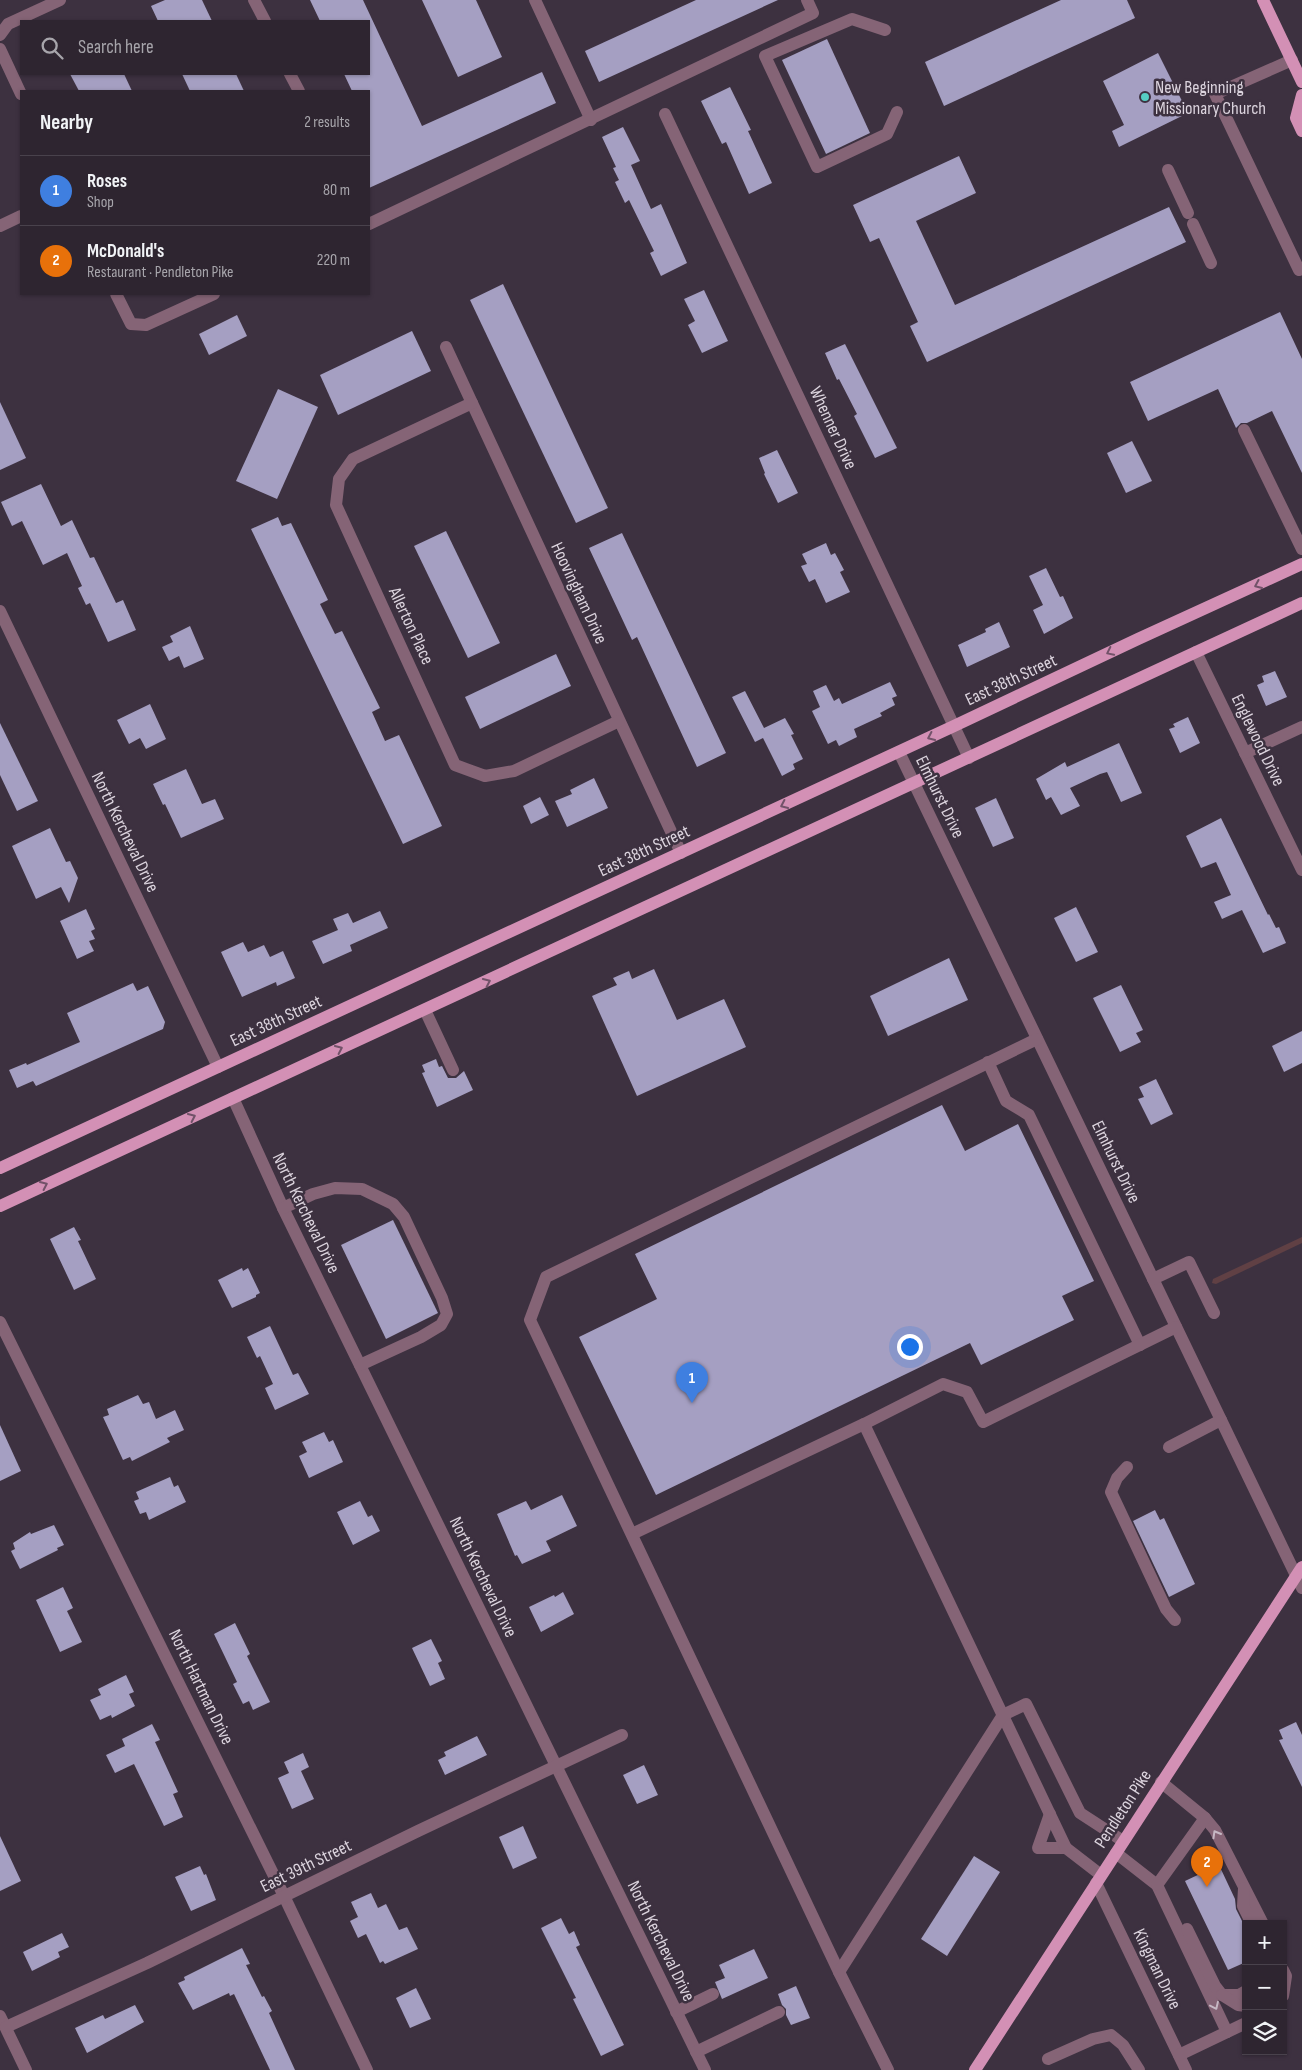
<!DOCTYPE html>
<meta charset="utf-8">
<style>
:root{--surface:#2e2530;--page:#3a313c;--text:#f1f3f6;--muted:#a7a5ab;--line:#49424c;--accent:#56cec3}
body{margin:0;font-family:"Sofia Sans Condensed",sans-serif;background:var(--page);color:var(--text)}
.controls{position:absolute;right:15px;bottom:15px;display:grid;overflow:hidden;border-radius:0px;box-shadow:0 1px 4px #0004}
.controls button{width:45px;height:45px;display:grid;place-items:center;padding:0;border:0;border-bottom:1px solid var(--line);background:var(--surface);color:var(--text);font:25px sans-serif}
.you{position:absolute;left:909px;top:1346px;width:18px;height:18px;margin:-12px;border:4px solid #fff;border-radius:50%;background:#1a73e8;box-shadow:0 0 0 8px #1a73e833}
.badge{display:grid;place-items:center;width:32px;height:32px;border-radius:50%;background:var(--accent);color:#fff;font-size:16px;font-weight:700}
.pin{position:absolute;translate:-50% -41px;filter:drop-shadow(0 1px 2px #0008)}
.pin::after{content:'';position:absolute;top:26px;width:18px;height:15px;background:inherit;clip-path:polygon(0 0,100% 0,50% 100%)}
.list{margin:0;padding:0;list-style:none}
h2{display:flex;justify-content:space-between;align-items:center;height:65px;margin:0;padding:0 20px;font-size:21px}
h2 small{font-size:16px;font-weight:400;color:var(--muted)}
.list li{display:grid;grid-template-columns:32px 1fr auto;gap:15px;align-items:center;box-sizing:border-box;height:70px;padding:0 20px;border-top:1px solid var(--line)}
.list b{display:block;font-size:19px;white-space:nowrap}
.list p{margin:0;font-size:16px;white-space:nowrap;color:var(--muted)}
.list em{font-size:16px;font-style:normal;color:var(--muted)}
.icon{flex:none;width:28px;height:28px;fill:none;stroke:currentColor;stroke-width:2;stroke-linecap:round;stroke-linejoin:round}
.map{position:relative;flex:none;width:1302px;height:2070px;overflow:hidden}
.search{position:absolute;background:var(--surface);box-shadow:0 1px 4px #0004;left:20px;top:20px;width:350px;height:55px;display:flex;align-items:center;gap:12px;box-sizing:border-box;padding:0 18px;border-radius:0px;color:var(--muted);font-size:19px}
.panel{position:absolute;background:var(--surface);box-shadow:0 1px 4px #0004;left:20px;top:90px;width:350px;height:205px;border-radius:0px}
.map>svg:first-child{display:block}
.green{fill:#604044}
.building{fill:#a59fc2}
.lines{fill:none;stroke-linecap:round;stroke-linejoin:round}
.minor{stroke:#856476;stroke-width:12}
.major{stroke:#d390b5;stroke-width:12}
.oneway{stroke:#725269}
.oneway2{stroke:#c6b8c4}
.poi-dot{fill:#56cec3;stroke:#3d3140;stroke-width:2}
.labels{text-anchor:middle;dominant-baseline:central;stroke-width:5;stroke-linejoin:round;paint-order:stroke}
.poi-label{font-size:18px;fill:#dcd4de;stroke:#3d3140;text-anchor:start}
.street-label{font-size:18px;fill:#dcd4de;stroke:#3d3140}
</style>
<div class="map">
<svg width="1302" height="2070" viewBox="0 0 1302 2070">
<rect width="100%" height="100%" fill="#3d3140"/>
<!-- green -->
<polygon class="green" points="1302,1237 1302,1243 1216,1284 1212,1283 1213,1279"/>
<!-- building -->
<g class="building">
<polygon points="165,0 202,0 212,21 158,21 151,6"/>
<polygon points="310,0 363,0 422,126 542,72 556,103 369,188 369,91 352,91 344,74 369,74 369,21 320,21"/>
<polygon points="422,0 476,0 502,57 458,77"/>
<polygon points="696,0 778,0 599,82 585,51"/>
<polygon points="1061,0 1127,0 1135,18 944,106 925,62"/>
<polygon points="827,39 870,133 826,154 782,60"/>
<polygon points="1158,53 1188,113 1119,147 1112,131 1124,125 1103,81"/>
<polygon points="70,74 124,74 132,91 79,91"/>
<polygon points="182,74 236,74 244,91 190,91"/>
<polygon points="730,87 751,130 748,131 772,183 749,194 726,142 722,144 701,101"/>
<polygon points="623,127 640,161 631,165 651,209 661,204 687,263 661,276 650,253 654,251 629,200 625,203 615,182 619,180 613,168 616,167 602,137"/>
<polygon points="959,156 976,193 916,221 955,305 1169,207 1186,242 927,362 910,326 918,322 879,238 870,242 853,205"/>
<polygon points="503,284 608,508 576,523 470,300"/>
<polygon points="704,290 728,341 702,353 688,325 695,321 684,299"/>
<polygon points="1280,312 1302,359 1302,473 1272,411 1247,423 1241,423 1236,428 1218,389 1148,421 1130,382"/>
<polygon points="237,315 247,336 209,355 199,334"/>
<polygon points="412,331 431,371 338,415 320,375"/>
<polygon points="845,344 897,448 875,458 854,416 857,414 839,379 837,380 825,353"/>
<polygon points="278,389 318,407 277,499 236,481"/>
<polygon points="0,402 26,458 0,470"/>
<polygon points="1132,441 1152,481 1126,493 1107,453"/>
<polygon points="777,450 798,493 778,503 764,474 765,473 759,458"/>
<polygon points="41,484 61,526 72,520 90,558 94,557 116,603 123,600 136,630 108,642 90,603 86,605 78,588 82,586 67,553 43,565 22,521 12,526 1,502"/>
<polygon points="278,517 282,526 291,523 328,600 320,604 335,634 342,631 380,708 372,712 385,741 399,735 442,826 403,844 251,529"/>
<polygon points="446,531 500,643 468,658 414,546"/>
<polygon points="622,533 726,753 697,767 637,637 632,640 589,548"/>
<polygon points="826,543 831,555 835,553 844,570 840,572 850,592 826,603 815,579 809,582 801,566 807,564 802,554"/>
<polygon points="1046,568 1060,597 1063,596 1073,618 1044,634 1033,610 1043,605 1029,576"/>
<polygon points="999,622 1010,647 967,667 958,645 986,632 985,629"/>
<polygon points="190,626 204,659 184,668 179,656 169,661 162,647 173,642 170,636"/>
<polygon points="556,654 571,686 480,729 465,697"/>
<polygon points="1275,671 1287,697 1266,706 1257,685 1264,682 1262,676"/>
<polygon points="890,682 897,696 892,698 895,705 880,713 882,716 854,729 857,737 839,746 836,740 828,744 812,711 820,707 813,691 826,685 834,701 839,698 842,704"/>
<polygon points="745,691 764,728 785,718 794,734 791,735 803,759 793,764 795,769 782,776 763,738 755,742 732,697"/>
<polygon points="150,704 166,739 146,749 140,738 129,744 117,720"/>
<polygon points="1188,717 1200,743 1180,753 1169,729 1175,727 1173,724"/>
<polygon points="0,723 38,801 17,811 0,775"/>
<polygon points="1119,743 1142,793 1121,802 1107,772 1100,774 1070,788 1080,806 1061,815 1051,797 1046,800 1036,779 1065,762 1067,767"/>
<polygon points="186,769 202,804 215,799 224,819 181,838 165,804 163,805 153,784"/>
<polygon points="594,778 608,808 567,827 555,801 572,794 570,790"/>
<polygon points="540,797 549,815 531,824 523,806"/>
<polygon points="996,798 1014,838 993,847 975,808"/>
<polygon points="1221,818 1268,915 1269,914 1276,928 1279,927 1286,943 1263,953 1242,910 1222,919 1214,902 1231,895 1216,862 1201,868 1186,836"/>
<polygon points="50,828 66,862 70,861 78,878 69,903 61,887 36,899 12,846"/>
<polygon points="1076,907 1098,952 1076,962 1054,918"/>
<polygon points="86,909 95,929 91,931 95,939 89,941 94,951 77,959 60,921"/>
<polygon points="380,911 388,928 350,945 352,951 323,964 312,941 338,930 333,919 348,913 353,923"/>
<polygon points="243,942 248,952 264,945 270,957 283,951 295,978 277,986 276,982 242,997 221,952"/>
<polygon points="949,958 968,1000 888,1036 870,996"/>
<polygon points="654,969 677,1020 724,999 746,1047 637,1096 592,996 617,985 613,978 629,971 632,979"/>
<polygon points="133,983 137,991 148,986 165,1022 163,1029 36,1086 33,1081 17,1088 9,1070 26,1063 27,1065 80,1042 67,1013"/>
<polygon points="1121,985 1143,1030 1136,1033 1141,1042 1120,1052 1093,998"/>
<polygon points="1302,1031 1302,1063 1284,1072 1272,1046"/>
<polygon points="436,1059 439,1067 442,1066 448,1078 456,1078 464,1071 473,1090 437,1107 422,1073 425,1072 422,1065"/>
<polygon points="1156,1079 1173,1114 1151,1125 1138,1099 1144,1097 1139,1087"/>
<polygon points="942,1105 965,1151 1018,1124 1094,1281 1062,1296 1074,1320 981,1365 970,1343 656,1495 579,1337 657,1299 635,1254"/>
<polygon points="393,1220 438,1313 386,1339 341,1245"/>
<polygon points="74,1227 81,1240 78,1241 96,1279 74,1290 50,1239"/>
<polygon points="242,1268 243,1271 248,1268 260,1293 256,1295 256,1297 232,1308 218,1280"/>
<polygon points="270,1326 293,1375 298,1373 309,1394 275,1410 265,1388 273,1384 260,1356 257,1358 247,1337"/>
<polygon points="138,1395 143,1404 149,1402 156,1419 175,1410 184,1430 167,1438 170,1442 132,1461 130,1457 123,1460 103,1417 109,1415 107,1409"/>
<polygon points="0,1425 21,1471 0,1481"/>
<polygon points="324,1432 329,1442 333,1440 343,1462 309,1478 299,1456 307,1452 302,1442"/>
<polygon points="170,1477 174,1487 178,1485 186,1502 149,1520 146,1512 140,1514 134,1501 139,1499 136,1492"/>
<polygon points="562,1495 577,1526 546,1541 551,1551 522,1564 517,1555 515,1556 497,1514 526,1501 531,1510"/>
<polygon points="360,1501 368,1517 372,1515 380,1531 353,1545 337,1512"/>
<polygon points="1155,1510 1160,1520 1164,1518 1195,1584 1169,1597 1133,1521"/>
<polygon points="54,1525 64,1545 57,1548 58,1550 20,1569 11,1551 15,1549 13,1543 30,1532 31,1534"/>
<polygon points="63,1587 73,1608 67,1611 82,1642 60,1652 36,1600"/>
<polygon points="563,1592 574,1614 541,1632 529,1607 554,1595 555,1597"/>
<polygon points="235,1623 250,1654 247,1656 270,1702 253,1710 249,1701 243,1704 233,1684 237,1682 214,1634"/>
<polygon points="431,1639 442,1661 438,1663 445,1679 430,1686 412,1648"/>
<polygon points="126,1675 134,1692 129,1694 135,1706 112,1718 111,1715 100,1720 90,1700 101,1695 98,1689"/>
<polygon points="1296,1722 1302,1735 1302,1787 1279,1740 1283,1739 1279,1730"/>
<polygon points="152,1724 160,1740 155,1742 178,1792 173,1794 183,1817 164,1826 134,1764 115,1773 106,1755 125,1746 122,1739"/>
<polygon points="477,1736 487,1755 445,1775 438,1760 446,1756 444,1752"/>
<polygon points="303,1753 309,1767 301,1771 314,1799 292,1809 278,1778 289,1773 284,1762"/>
<polygon points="644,1765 658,1795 637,1804 623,1775"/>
<polygon points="523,1826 537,1858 513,1869 499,1837"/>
<polygon points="0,1836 21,1881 0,1891"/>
<polygon points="974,1856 1000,1872 947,1956 921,1939"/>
<polygon points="1219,1865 1235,1899 1236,1909 1246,1929 1246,1962 1228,1970 1185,1881"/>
<polygon points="200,1866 204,1875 206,1874 216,1900 191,1911 175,1877"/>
<polygon points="371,1893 378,1908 386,1904 399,1930 407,1927 418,1949 385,1964 383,1961 380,1963 366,1934 358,1938 350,1921 358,1917 351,1902"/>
<polygon points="561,1918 569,1934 574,1931 580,1945 576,1947 624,2045 601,2056 573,1999 576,1998 541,1928"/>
<polygon points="62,1933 69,1947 58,1952 60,1957 32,1971 23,1952"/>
<polygon points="242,1948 250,1964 246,1965 262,1997 264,1996 272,2011 269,2013 295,2070 270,2070 234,1994 230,1996 229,1993 193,2010 178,1983 185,1980 184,1977"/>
<polygon points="754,1949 768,1978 722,1999 715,1982 725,1978 719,1965"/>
<polygon points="796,1986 810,2018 791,2025 786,2015 786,2009 782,2005 778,1994"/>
<polygon points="416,1988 431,2019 410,2028 396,1998"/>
<polygon points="135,2005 144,2022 87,2053 75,2028 103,2015 105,2019"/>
</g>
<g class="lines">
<!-- minor -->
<g class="minor">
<polyline points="254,0 265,21"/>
<polyline points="535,0 591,120"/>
<polyline points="885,30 852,19 765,56 817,167 887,134 897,112"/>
<polyline points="0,35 8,24 60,0"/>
<polyline points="0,49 21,94"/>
<polyline points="1292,60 1215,94 1299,270"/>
<polyline points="290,74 299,91"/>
<polyline points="665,114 969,758"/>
<polyline points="1168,170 1188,213"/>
<polyline points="369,224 813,13 807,0"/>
<polyline points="1193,224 1211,263"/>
<polyline points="0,226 21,216"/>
<polyline points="116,294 131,324 146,325 214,294"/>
<polyline points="446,347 681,853"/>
<polyline points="472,403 353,459 339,479 336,505 455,765 485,776 514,771 619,721"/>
<polyline points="1244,430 1302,549"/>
<polyline points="0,611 218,1067"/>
<polyline points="1196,652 1302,870"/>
<polyline points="899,752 1302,1588"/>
<polyline points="1245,753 1302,727"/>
<polyline points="425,1010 453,1070"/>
<polyline points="988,1062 1006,1101 1029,1115 1140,1345"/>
<polyline points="233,1098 283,1208 705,2070"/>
<polyline points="283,1208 313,1194 335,1188 362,1189 393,1204 404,1217 442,1298 447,1314 441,1325 421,1337 360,1365"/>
<polyline points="1153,1279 1189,1262 1214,1313"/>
<polyline points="0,1322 284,1896 367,2070"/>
<polyline points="1169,1447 1221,1420"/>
<polyline points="1127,1467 1117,1478 1111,1492 1166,1609 1175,1620"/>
<polyline points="632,1534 864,1424"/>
<polyline points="1161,1782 1205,1818 1215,1830 1263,1924"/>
<polyline points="1050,1814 1038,1848 1066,1848"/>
<polyline points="1116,1853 1157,1885 1227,2032"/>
<polyline points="1101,1875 1066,1848 864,1424 943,1384 967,1392 983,1422 1176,1327"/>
<polyline points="1096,1883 1186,2070"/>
<polyline points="1157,1885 1205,1818"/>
<polyline points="1244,1888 1243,1906 1252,1924"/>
<polyline points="1187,1929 1215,1986 1222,1995 1239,1995 1246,1991"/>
<polyline points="1283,1970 1286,1976 1283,1996"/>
<polyline points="839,1972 530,1320 546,1277 1037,1039"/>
<polyline points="1222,1995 1238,2005 1246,2006"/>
<polyline points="676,2012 713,1994"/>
<polyline points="0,2016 26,2070"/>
<polyline points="6,2027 147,1963 418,1831 622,1735"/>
<polyline points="696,2052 779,2012"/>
<polyline points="1179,2055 1246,2023"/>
<polyline points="1048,2059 1093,2039 1111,2035 1123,2045 1139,2070"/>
<polyline points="888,2070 839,1972 1003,1715 1026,1704 1080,1813 1123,1841"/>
</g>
<!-- major -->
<g class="major">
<polyline points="1263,0 1302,82"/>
<polyline points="1302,95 1296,118 1302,131"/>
<polyline points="0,1168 954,726 1138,639 1302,564"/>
<polyline points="0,1206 1302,603"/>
<polyline points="975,2070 1302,1567"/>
</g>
</g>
<!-- one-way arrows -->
<defs><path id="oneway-chevron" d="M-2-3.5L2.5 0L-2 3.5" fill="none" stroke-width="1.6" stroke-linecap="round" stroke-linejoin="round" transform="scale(1.25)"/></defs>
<g class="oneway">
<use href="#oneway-chevron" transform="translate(1258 585) rotate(156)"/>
<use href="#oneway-chevron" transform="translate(1110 652) rotate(154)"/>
<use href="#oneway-chevron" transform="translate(931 737) rotate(155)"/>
<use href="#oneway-chevron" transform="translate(784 805) rotate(155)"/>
<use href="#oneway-chevron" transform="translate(487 982) rotate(-25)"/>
<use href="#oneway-chevron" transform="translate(339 1049) rotate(-25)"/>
<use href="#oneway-chevron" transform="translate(192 1117) rotate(-25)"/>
<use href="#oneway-chevron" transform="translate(44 1185) rotate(-25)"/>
</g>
<g class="oneway2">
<use href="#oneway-chevron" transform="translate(1216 1834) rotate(-120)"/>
<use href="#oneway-chevron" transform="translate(1215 2006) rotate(65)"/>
</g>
<!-- markers -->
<circle class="poi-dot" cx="1145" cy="97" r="5"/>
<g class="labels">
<!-- poi labels -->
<g class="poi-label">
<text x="1155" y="87">New Beginning<tspan x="1155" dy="21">Missionary Church</tspan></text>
</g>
<!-- street labels -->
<g class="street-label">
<text transform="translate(833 428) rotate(65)">Whenner Drive</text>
<text transform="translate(579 593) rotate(65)">Hoovingham Drive</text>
<text transform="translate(411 626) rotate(65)">Allerton Place</text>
<text transform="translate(1011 680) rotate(-25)">East 38th Street</text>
<text transform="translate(1258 740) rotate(64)">Englewood Drive</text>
<text transform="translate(940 797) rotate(64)">Elmhurst Drive</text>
<text transform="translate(125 832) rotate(64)">North Kercheval Drive</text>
<text transform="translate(644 851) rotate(-25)">East 38th Street</text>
<text transform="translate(276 1021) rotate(-25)">East 38th Street</text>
<text transform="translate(1116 1162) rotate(64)">Elmhurst Drive</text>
<text transform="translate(306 1213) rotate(64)">North Kercheval Drive</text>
<text transform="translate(483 1577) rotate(64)">North Kercheval Drive</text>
<text transform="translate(201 1687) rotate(64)">North Hartman Drive</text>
<text transform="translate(1123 1809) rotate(-57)">Pendleton Pike</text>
<text transform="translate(306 1866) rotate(-26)">East 39th Street</text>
<text transform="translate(661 1941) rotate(64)">North Kercheval Drive</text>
<text transform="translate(1157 1969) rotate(64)">Kingman Drive</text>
</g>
</g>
</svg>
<div class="controls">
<button>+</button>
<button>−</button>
<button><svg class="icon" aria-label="layers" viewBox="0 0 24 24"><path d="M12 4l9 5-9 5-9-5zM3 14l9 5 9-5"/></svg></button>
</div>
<div class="you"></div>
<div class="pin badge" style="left:692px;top:1403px;background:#3f7fe0">1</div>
<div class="pin badge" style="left:1207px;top:1887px;background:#e8710a">2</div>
<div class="search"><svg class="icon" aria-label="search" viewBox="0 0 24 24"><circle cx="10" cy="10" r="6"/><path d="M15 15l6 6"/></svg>Search here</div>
<section class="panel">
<h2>Nearby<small>2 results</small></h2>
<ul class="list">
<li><span class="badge" style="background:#3f7fe0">1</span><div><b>Roses</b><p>Shop</p></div><em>80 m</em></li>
<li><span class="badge" style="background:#e8710a">2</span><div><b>McDonald's</b><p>Restaurant · Pendleton Pike</p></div><em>220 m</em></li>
</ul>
</section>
</div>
